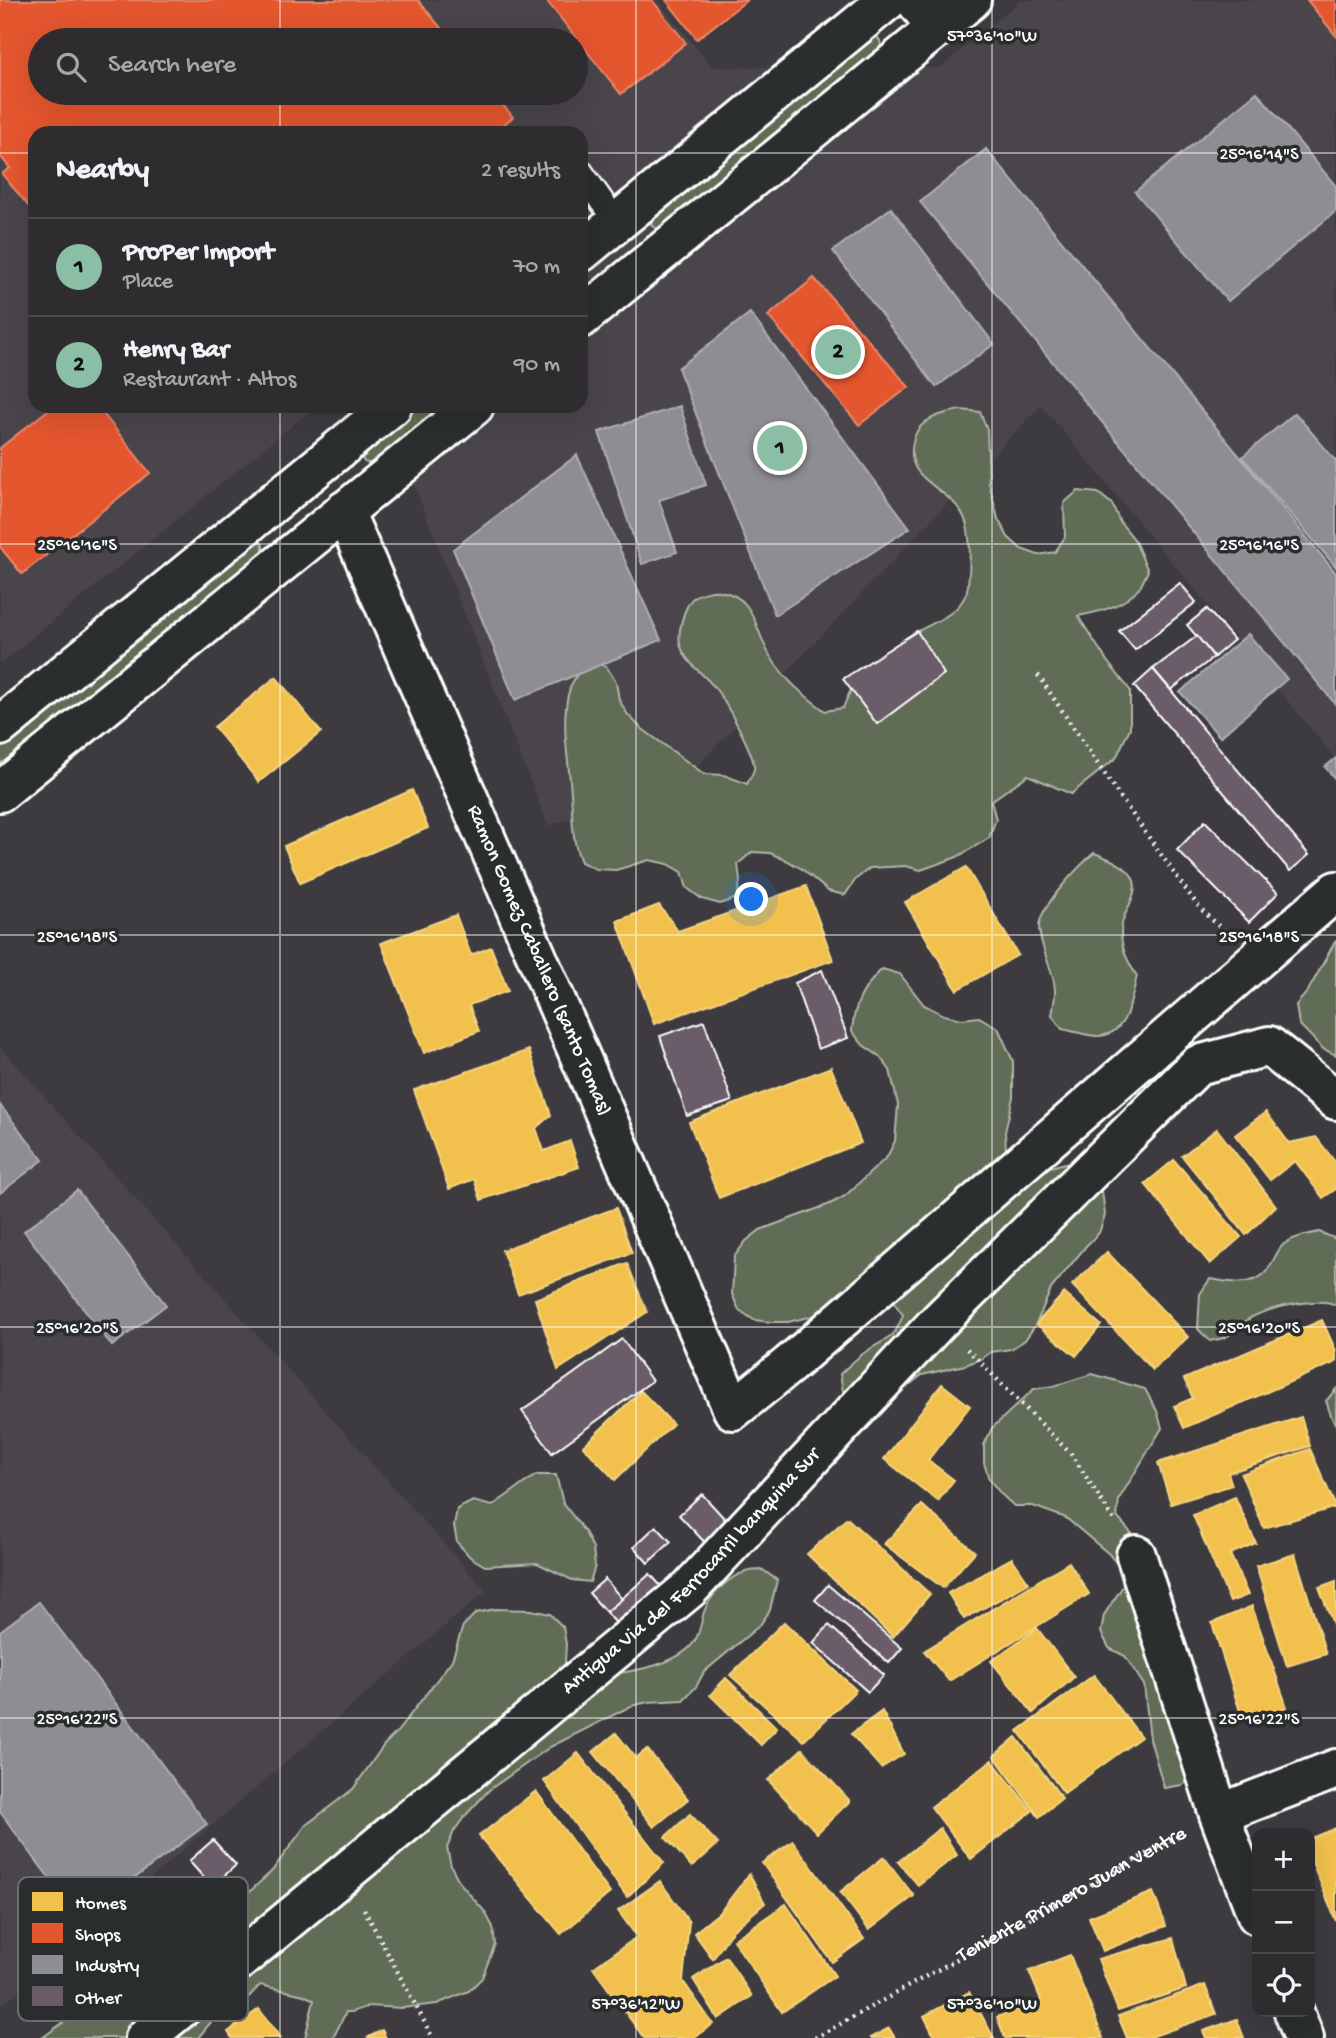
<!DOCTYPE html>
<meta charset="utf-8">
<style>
:root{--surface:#2e2c2f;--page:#3a383b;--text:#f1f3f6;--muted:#a7a7aa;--line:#49484b;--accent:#8abfa5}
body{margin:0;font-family:"Gochi Hand",sans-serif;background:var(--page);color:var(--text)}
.controls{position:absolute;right:21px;bottom:21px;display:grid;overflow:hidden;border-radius:14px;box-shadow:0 7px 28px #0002}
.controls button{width:63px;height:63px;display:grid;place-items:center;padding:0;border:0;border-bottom:2px solid var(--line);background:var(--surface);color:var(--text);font:35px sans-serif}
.you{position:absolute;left:752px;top:900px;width:24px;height:24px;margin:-18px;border:5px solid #fff;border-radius:50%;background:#1a73e8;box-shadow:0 0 0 10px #1a73e833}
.badge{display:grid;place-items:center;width:46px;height:46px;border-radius:50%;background:var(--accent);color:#111;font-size:23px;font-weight:700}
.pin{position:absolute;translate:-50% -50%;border:4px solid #fff;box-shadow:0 2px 7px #0006}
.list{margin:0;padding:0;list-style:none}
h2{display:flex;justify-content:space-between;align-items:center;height:91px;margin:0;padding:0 28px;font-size:30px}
h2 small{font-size:23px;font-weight:400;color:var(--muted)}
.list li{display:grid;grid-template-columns:46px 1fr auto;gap:21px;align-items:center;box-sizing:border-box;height:98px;padding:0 28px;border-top:2px solid var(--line)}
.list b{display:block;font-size:26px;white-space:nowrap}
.list p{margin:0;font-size:23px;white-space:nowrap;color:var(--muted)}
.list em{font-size:23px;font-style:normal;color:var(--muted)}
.icon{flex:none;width:38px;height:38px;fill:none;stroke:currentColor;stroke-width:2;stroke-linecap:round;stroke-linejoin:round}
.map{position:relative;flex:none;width:1336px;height:2038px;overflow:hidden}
.search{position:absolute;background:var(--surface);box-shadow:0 7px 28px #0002;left:28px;top:28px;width:560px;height:77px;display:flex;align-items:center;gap:18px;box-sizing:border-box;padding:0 24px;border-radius:38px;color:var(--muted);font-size:26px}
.panel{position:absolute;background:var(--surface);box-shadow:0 7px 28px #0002;left:28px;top:126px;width:560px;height:287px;border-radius:21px}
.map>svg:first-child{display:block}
.built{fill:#4a454b;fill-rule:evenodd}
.green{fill:#606c54;stroke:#b0b6aa;stroke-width:2}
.homes{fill:#f2c14e;stroke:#f6d483;stroke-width:2}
.shops{fill:#e4572e;stroke:#ec896d;stroke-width:2}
.industry{fill:#8d8d92;stroke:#afafb3;stroke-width:2}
.building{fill:#6a5b67;stroke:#fff;stroke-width:2}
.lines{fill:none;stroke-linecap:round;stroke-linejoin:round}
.lane-casing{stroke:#fff;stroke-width:28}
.street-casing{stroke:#fff;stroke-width:44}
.highway-casing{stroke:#fff;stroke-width:44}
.path{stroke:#fff;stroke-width:4.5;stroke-dasharray:2 5;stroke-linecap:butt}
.lane{stroke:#2a2d2e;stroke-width:23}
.street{stroke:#2a2d2e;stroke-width:38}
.highway{stroke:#2a2d2e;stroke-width:38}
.ticks{fill:none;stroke:#fff;stroke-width:2;stroke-opacity:0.45}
.labels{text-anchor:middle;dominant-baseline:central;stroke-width:7;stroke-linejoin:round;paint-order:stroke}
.street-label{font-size:21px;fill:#fff;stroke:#2a2d2e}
.key{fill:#2a2d2e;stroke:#6a6c6d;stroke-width:2}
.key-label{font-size:19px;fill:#fff}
.ticks-label{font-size:18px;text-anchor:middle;fill:#fff;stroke:#2a2d2e;stroke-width:7;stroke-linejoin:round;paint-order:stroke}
</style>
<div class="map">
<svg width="1336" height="2038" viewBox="0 0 1336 2038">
<rect width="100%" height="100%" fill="#3d3b3f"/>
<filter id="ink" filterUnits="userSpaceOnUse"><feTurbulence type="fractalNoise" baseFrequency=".0143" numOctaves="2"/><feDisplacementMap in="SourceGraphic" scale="14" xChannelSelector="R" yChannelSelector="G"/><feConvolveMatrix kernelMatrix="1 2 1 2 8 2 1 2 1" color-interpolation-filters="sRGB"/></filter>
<g filter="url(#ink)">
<!-- built -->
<g class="built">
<path d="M0,0H657L712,67L940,68L1021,0H1336V759L1041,405L683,781L548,826L383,406H581V133H35V406H316L0,664ZM40,40H576V93H40Z"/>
<polygon points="0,1047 486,1591 0,2007"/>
</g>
<!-- green -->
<g class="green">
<path d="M873,35C880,38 882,42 880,50L661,229C654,229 651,226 649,218Z"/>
<polygon points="415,406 444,406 373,464 364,462 360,454 362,449"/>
<path d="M961,410L980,412L987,429L989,483L998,519L1008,537L1021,549L1038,555L1055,552L1065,537L1064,503L1078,491L1098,493L1112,504L1120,522L1134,539L1148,571C1145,576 1143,583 1140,587C1126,606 1099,612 1078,616L1107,661L1130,690V728L1116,758L1071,794L1028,775L991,801L996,819L989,838L957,857L921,870L905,866L870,868L856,879L845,895L828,891L802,869L786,860L770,853L752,852L738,864L740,881L737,898L720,904L702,899L687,888L682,872L668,864L649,860L616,870L596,869L581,862C571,838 573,818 571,793C569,760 561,727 568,695C571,681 578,673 587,662L606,666L616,682L619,700L628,715L641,728L704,774L724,775L747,784C749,780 753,774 754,769C756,756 725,701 715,688C705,675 687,664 681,647C676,635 684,606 694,597C700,593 713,590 720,591C758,597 754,633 772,659C787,682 804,695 825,711L843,708C847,698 851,688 857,679C865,669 903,641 915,633C935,621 965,613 968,585C970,567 972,533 964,517C948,484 901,483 914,438C920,418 943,413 961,410Z"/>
<polygon points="255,539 260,540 263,545 263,553 0,768 0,745 252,540"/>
<path d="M1094,853C1111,859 1140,870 1134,892C1132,903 1124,913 1122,924C1118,943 1127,961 1137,976C1131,999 1128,1037 1096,1036C1085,1035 1073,1031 1062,1029L1052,1015C1054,1003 1057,990 1053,978C1049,963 1039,941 1039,926C1041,905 1079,866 1094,853Z"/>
<polygon points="1336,940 1336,1055 1323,1049 1299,1024 1296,1005 1308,991"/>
<path d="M882,969L900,974L924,1005L944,1015L962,1019L979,1017L998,1028L1013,1061V1097L1005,1132L1006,1151L1014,1169L1032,1172L1065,1163L1084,1166L1097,1179L1103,1198L1105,1215L1099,1233L1086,1246L1051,1289L1036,1324L1025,1340L1011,1349L991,1352L981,1359L965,1365L922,1375L892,1398L856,1402L843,1391L840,1374C849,1366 857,1357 867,1351C888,1337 893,1342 903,1315L893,1301H875L788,1322H770L754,1320L739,1310L732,1294L734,1257L746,1241L760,1230L830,1204L845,1196L887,1157L895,1141L898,1105L890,1070L879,1056L863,1045L852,1031C854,1004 863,988 882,969Z"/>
<path d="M1319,1232L1336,1239V1305C1319,1296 1269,1308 1252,1317C1242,1322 1235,1332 1226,1337C1221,1339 1215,1340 1210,1341L1198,1329L1200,1294L1210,1279C1227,1282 1249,1287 1264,1274C1272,1266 1275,1254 1282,1246C1291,1237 1307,1235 1319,1232Z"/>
<polygon points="1092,1374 1145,1389 1157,1411 1162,1428 1119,1499 1117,1517 1141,1544 1198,1776 1182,1785 1164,1788 1150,1739 1144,1685 1125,1656 1109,1648 1101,1632 1104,1615 1123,1586 1120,1568 1109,1554 1066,1518 1033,1506 1014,1506 1001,1494 989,1479 984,1463 984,1445 992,1428 1034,1389 1054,1386"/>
<polygon points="1336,1389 1336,1425 1332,1418 1326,1401"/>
<polygon points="536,1475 556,1475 563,1503 585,1532 593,1548 595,1566 590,1582 572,1580 537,1563 485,1566 470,1557 457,1542 454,1526 457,1509 473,1501 492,1506"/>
<path d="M763,1570L777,1580L770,1610L760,1625L704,1672L696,1687L683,1700L648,1702L631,1706L550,1747L489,1790L465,1816L454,1831L447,1848L451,1866L460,1883L485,1912L493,1927L495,1944L482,1978L469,1991L437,2004L402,2008L369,2006L352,2012H346L333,2038H305L314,2000L304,1995L260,1985L246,2000L215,2017L198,2038H42L82,2009L115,1995L128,1983L160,1965L195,1959L227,1940L225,1923L233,1907L272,1871L306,1825L353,1789L384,1745L397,1732L452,1660L463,1626L476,1613L495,1609L531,1610L550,1614L563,1627L566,1644L565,1662L581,1678C614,1673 665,1671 690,1647C700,1637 700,1625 704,1612C710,1595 729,1576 746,1572C751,1570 757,1570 763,1570Z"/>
</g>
<!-- homes -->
<g class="homes">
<polygon points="276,677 321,732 259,782 214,727"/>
<polygon points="412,790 428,828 300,883 284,846"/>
<polygon points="966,867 1018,955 957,990 905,902"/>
<polygon points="806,886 833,960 654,1024 617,921 659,905 678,931"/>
<polygon points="456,915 471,955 491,947 508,991 469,1005 479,1031 424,1053 381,943"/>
<polygon points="529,1050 551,1115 536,1128 544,1151 570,1141 579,1167 481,1200 474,1179 449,1189 414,1090"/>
<polygon points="831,1067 861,1143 719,1198 689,1122"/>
<polygon points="1266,1112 1289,1143 1316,1137 1336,1163 1336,1189 1323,1198 1295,1161 1270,1180 1235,1135"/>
<polygon points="1217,1129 1276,1206 1246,1235 1182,1156"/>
<polygon points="1174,1160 1241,1237 1210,1264 1145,1184"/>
<polygon points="616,1208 632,1253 518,1294 502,1250"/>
<polygon points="1107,1252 1188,1337 1153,1370 1072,1285"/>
<polygon points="627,1263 647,1312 558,1370 535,1299"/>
<polygon points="1064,1293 1101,1325 1076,1356 1036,1324"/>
<polygon points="1322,1320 1336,1351 1336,1362 1184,1428 1174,1406 1193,1398 1184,1379"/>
<polygon points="942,1384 970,1406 928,1460 954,1480 938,1501 884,1459"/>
<polygon points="641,1391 673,1424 615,1480 583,1446"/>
<polygon points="1301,1417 1310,1446 1228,1473 1232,1485 1171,1504 1158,1463"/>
<polygon points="1310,1449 1336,1507 1264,1528 1241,1474"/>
<polygon points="1235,1497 1256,1543 1230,1554 1248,1595 1230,1602 1193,1515"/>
<polygon points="922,1505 975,1552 943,1588 884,1544"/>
<polygon points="847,1518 930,1594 893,1637 807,1554"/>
<polygon points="1295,1554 1326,1654 1287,1666 1256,1566"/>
<polygon points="1012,1558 1029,1583 964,1619 948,1593"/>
<polygon points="1069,1562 1089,1594 949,1681 924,1651"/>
<polygon points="1336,1581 1336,1632 1319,1587"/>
<polygon points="1252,1606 1287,1707 1243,1721 1212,1623"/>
<polygon points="784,1622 856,1690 804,1741 730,1675"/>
<polygon points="1037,1628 1074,1677 1033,1713 991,1661"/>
<polygon points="1094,1675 1141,1737 1064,1793 1018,1731"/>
<polygon points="726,1678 777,1728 761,1745 710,1695"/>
<polygon points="882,1711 904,1754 881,1768 851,1734"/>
<polygon points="616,1733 636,1758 647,1749 688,1799 654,1827 593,1752"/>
<polygon points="1016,1737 1062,1798 1039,1817 994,1756"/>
<polygon points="802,1749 850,1801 817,1833 768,1780"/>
<polygon points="578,1753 664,1863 627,1897 544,1781"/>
<polygon points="992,1760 1032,1811 971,1859 931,1807"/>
<polygon points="536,1791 610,1893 561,1934 479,1836"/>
<polygon points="690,1814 718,1844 692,1867 665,1837"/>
<polygon points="940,1828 957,1855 918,1885 898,1862"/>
<polygon points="1336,1828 1336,1921 1310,1857 1310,1839"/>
<polygon points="793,1841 864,1939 832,1962 762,1863"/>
<polygon points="884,1857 914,1896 869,1930 840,1892"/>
<polygon points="749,1874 765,1903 732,1931 713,1959 694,1933 720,1912"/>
<polygon points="660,1881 689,1922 683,1981 713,2024 693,2038 644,2038 593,1968 637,1937 618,1911"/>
<polygon points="1153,1892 1166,1926 1103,1951 1089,1917"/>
<polygon points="786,1904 835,1976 782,2012 733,1940"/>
<polygon points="1173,1938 1186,1988 1118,2011 1098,1959"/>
<polygon points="1070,1955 1103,2038 1005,2038 997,2017 1041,2000 1029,1971"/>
<polygon points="726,1957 752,1996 718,2019 693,1979"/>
<polygon points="1205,1985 1216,2014 1148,2038 1127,2038 1118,2016"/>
<polygon points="969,1992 994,2038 935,2038 924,2016"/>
<polygon points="259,2009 281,2038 232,2038 228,2032"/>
<polygon points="1237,2019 1244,2038 1206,2038 1203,2031"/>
<polygon points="889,2028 895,2038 870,2038"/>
<polygon points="382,2030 386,2038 367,2038"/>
</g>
<!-- shops -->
<g class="shops">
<polygon points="0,0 418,0 451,40 40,40 40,93 493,93 513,117 493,133 35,133 35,214 2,174 10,168 0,156"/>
<polygon points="546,0 652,0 686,43 621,94"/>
<polygon points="666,0 747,0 697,39"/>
<polygon points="1307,0 1336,0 1336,36"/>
<polygon points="814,278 909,387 859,425 768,316"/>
<polygon points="53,406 97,406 150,473 22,574 0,547 0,448"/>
</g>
<!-- industry -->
<g class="industry">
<polygon points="1257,92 1336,186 1336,211 1228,301 1135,192"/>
<polygon points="986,149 1336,573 1336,705 920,202"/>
<polygon points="891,208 994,344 936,387 833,251"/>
<polygon points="750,313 910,528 775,615 678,368"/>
<polygon points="680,406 706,485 659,500 677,552 642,564 599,432"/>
<polygon points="1295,413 1336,461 1336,567 1242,457"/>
<polygon points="577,455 661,640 515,700 453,549"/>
<polygon points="1248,634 1287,679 1220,737 1180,692"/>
<polygon points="1336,758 1336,780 1325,767"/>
<polygon points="0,1105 43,1160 0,1193"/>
<polygon points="77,1190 166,1305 112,1346 24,1231"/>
<polygon points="39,1602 207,1824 80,1919 0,1812 0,1631"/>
</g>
<!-- building -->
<g class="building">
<polygon points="1180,583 1196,602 1135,650 1119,631"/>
<polygon points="1207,609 1234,640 1214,657 1187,625"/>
<polygon points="917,631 944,674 877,724 843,679"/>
<polygon points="1197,636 1214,657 1171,690 1153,669"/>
<polygon points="1153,669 1309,855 1290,871 1134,686"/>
<polygon points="1205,821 1278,893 1249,922 1177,850"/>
<polygon points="822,970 848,1038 818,1049 795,983"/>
<polygon points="704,1021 732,1101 687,1116 660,1036"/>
<polygon points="622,1339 652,1381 552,1453 522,1411"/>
<polygon points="702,1494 734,1529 711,1549 679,1515"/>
<polygon points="656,1526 671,1542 648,1563 634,1547"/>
<polygon points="650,1574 670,1596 626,1634 606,1612"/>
<polygon points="605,1579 622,1599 606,1612 589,1593"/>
<polygon points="828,1585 902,1648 889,1663 815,1600"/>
<polygon points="829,1625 884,1675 868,1692 813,1643"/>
<polygon points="213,1840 236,1865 212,1887 189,1861"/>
</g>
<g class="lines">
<!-- lane casing -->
<g class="lane-casing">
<polyline id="lane" points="581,172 617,223"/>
</g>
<!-- street casing -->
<g class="street-casing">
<g id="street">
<polyline points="915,0 937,28"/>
<path id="s2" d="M344,511L733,1410L790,1364L1336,891"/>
<polyline points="1136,1555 1219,1814 1257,1915"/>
<polyline points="1219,1814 1336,1769"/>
<polyline points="1294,2012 1304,2038"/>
<path id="s3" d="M145,2038L689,1589L939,1321L1198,1065L1269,1046L1336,1100"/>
</g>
</g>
<!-- highway casing -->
<g class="highway-casing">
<g id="highway">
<polyline points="581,252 888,0"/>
<polyline points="581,318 971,0"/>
<polyline points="0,726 392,406"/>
<polyline points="0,792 474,406"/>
</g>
</g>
<!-- path -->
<g class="path">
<polyline points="1038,675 1118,794 1187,891 1199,907 1227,934"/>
<polyline points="967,1349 1072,1455 1115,1522"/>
<polyline points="364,1909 433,2038"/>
<path id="s1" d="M815,2038L1184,1833"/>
</g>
<!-- lane -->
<use href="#lane" class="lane"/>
<!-- street -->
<use href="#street" class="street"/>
<!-- highway -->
<use href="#highway" class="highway"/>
</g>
</g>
<!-- ticks -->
<path class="ticks" d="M280,0V40M636,0V2038M992,0V2038M280,93V133M0,153H35M581,153H1336M280,406V2038M0,544H1336M0,935H1336M0,1327H1336M0,1718H1336"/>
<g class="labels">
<!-- street labels -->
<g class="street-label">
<text stroke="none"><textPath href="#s2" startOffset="490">Ramon Gomez Caballero (santo Tomas)</textPath></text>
<text stroke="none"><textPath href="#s3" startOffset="719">Antigua Via del Ferrocarril banquina Sur</textPath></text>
<text stroke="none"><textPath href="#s1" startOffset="294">Teniente Primero Juan Ventre</textPath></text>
</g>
</g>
<!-- legend -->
<rect x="18" y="1877" width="230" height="144" rx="10" class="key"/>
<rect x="32" y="1892" width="31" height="19" fill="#f2c14e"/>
<rect x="32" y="1923" width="31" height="20" fill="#e4572e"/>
<rect x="32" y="1955" width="31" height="19" fill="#8d8d92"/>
<rect x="32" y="1986" width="31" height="20" fill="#6a5b67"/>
<g class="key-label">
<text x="75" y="1908">Homes</text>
<text x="75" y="1940">Shops</text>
<text x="75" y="1971">Industry</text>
<text x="75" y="2003">Other</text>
</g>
<g class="ticks-label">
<text x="992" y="41">57°36'10"W</text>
<text x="1259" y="159">25°16'14"S</text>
<text x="77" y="550">25°16'16"S</text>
<text x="1259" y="550">25°16'16"S</text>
<text x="77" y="942">25°16'18"S</text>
<text x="1259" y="942">25°16'18"S</text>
<text x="77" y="1333">25°16'20"S</text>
<text x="1259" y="1333">25°16'20"S</text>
<text x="77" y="1724">25°16'22"S</text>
<text x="1259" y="1724">25°16'22"S</text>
<text x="636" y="2009">57°36'12"W</text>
<text x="992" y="2009">57°36'10"W</text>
</g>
</svg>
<div class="controls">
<button>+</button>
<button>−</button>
<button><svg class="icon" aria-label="locate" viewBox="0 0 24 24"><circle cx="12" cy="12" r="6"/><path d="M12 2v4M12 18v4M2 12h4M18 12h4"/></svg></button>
</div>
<div class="you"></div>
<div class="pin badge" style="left:780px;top:448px">1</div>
<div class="pin badge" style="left:838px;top:352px">2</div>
<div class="search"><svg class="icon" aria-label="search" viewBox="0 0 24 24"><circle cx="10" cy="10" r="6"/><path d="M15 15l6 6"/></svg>Search here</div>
<section class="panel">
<h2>Nearby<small>2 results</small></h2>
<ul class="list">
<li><span class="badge">1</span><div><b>ProPer Import</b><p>Place</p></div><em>70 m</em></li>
<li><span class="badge">2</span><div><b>Henry Bar</b><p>Restaurant · Altos</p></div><em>90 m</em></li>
</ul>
</section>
</div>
